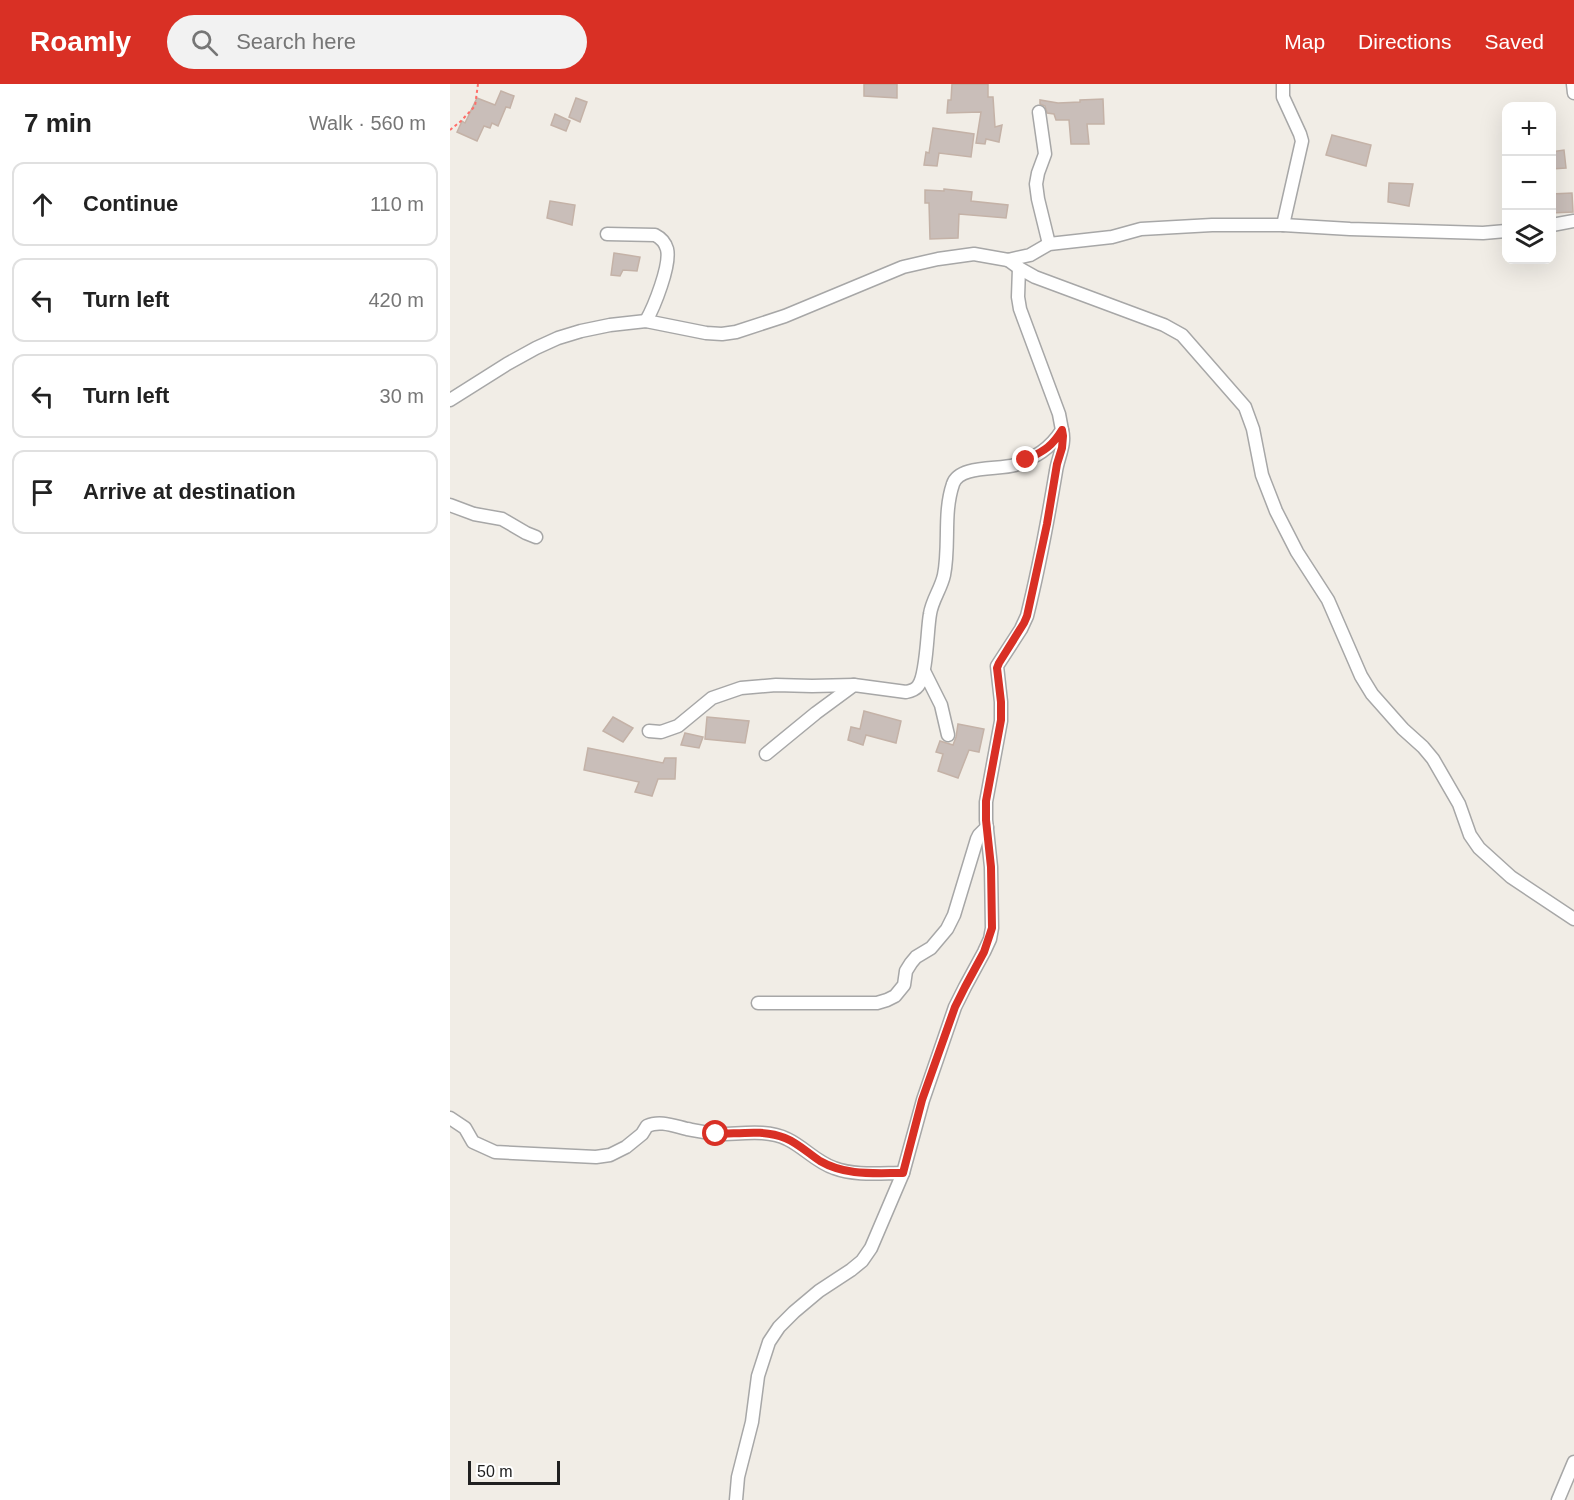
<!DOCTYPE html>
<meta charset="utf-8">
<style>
:root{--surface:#fff;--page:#f2f2f2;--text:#222;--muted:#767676;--line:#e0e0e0;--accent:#d93025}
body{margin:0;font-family:Helvetica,sans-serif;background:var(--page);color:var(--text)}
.controls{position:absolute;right:18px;top:18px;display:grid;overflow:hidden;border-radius:12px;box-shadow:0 6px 24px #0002}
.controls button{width:54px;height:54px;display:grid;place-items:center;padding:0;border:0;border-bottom:2px solid var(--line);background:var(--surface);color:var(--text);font:30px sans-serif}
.scale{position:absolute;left:18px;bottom:15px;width:92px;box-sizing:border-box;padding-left:6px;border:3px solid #202020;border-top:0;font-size:16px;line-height:21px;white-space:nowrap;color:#202020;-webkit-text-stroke:4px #fff;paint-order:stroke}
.stop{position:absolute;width:18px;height:18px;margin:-14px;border:4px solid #d93025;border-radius:50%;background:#fff}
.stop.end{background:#d93025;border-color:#fff;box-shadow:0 2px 6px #0008}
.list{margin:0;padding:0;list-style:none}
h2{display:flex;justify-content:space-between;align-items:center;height:78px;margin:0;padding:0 24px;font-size:26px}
h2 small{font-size:20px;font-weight:400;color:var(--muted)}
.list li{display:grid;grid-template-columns:39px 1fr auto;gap:18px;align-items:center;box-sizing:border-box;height:84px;margin:0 12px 12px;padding:0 12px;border:2px solid var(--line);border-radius:12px}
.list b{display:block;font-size:22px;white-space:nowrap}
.list em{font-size:20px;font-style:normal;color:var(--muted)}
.icon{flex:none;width:33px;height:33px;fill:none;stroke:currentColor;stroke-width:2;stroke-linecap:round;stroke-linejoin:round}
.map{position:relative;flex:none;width:1124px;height:1416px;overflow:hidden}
header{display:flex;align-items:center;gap:36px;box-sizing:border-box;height:84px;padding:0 30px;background:var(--accent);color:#fff}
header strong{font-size:28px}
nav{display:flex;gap:33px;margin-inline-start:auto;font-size:21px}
.search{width:420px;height:54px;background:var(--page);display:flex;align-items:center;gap:15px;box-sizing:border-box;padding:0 21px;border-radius:33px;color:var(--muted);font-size:22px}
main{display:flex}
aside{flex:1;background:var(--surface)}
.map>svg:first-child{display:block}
.building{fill:#c9beb9;stroke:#c4b2a7;stroke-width:1.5}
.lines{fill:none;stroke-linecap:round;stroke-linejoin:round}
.street-casing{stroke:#a7a7a7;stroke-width:15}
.path{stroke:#ff6e69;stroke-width:2;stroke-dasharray:3 3;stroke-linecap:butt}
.street{stroke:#fff;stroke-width:12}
.route{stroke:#d93025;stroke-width:8}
</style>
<header>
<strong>Roamly</strong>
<div class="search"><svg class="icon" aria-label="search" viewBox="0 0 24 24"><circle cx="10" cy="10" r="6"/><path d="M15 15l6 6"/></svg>Search here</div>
<nav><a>Map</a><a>Directions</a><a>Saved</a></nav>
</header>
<main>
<aside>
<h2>7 min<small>Walk · 560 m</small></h2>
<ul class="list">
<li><svg class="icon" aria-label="ahead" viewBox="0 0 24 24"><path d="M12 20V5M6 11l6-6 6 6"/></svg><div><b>Continue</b></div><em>110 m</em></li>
<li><svg class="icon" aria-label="left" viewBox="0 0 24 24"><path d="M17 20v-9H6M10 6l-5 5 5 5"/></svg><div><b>Turn left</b></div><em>420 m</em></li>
<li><svg class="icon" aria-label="left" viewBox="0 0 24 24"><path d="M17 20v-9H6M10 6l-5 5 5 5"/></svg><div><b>Turn left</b></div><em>30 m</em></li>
<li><svg class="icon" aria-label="arrive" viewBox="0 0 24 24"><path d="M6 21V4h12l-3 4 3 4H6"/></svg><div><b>Arrive at destination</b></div></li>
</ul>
</aside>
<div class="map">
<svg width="1124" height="1416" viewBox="0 0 1124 1416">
<rect width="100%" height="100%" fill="#f1ede6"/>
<!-- building -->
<g class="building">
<polygon points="414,0 447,0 447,14 414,12"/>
<polygon points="502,0 538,0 538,13 543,13 545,43 552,41 549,58 536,55 535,60 526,59 531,28 497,29 498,16 501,16"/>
<polygon points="51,7 64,12 60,24 56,23 48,42 42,39 40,44 34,42 27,57 7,48 12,37 15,39 27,14 45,21"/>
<polygon points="126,14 137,18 130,38 119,33"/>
<polygon points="653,15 654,40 637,40 639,60 621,60 619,36 606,36 604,30 597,29 595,22 590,20 590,16 608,19 630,18 630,16"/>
<polygon points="105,30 120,37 116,47 101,41"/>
<polygon points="483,44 524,50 521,73 489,69 487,82 474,81 476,68 479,69"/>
<polygon points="882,51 921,61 916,82 876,71"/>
<polygon points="1114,66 1116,84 1101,85 1101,68"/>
<polygon points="939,99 963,100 959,122 938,118"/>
<polygon points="494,105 522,108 521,117 558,121 556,134 509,130 508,154 480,155 479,119 475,119 475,106 494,107"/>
<polygon points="1122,109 1123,128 1101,129 1101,110"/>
<polygon points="100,117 125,121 122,141 97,134"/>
<polygon points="164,169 190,173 187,187 173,186 170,192 161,191"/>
<polygon points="414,627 451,637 446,659 416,651 413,661 398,656 401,643 410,645"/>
<polygon points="163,633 183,644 173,658 153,647"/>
<polygon points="257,633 299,637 295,659 255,655"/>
<polygon points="508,640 534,645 529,668 519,666 508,694 488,687 493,670 486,668 490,657 503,661 506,653"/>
<polygon points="235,649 253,653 249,664 231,661"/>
<polygon points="138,664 213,679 215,674 226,674 225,695 208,695 202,712 185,708 189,698 134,686"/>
</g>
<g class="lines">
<!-- street casing -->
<g class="street-casing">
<g id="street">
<polyline points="833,0 833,13 850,50 852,57 833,141"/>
<polyline points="1123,0 1124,9"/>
<polyline points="589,28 595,70 588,89 586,100 588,115 599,160"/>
<polyline points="1102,141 1124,137"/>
<path d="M157,150L205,151C211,154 215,158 217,165C221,181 204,223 196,237"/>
<polyline points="558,176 569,184 585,193 714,241 732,251 795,323 803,345 812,391 826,427 847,468 878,516 911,592 922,610 953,645 973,663 983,675 1009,720 1020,751 1029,764 1061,793 1124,835"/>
<polyline points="0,316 57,280 86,264 108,254 131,247 160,241 196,237 256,249 272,250 286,248 335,232 453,183 488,175 524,170 558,176 580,171 599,160 662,153 691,145 762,141 833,141 900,145 1033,149 1056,147"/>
<polyline points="0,421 24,430 52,435 76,449 86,453"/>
<polyline points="474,587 491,621 498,651"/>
<polyline points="199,647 211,648 228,642 262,614 291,604 326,601 362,602 404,601"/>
<path d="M316,670L366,629L404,601L456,608C461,607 465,606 468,602C477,591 477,546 480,530C482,516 491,505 494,491C500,461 493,429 503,400C509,381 548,386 565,381C586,373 600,365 612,346L609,330L570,225L568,213L569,184"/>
<polyline points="308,919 427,919 437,916 445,912 454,901 456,887 461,879 466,873 481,864 497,845 504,831 527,755 529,751 537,743"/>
<path d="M0,1034L15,1044L23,1058L45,1068L146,1073L160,1071L176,1063L192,1050L197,1042C210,1036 224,1042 237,1045C248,1047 258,1049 269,1050C291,1050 317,1045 337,1055C354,1063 366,1078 384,1084C405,1092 431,1089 453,1089"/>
<path d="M286,1416L288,1393L302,1338L308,1292L319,1258L329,1243L344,1228L369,1207L401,1186L412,1177L421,1164L453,1089L473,1016L505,923L515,903L534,868L540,855L542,844L541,783L536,736V718L551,637V618L547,582L571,545L577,532C589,484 598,435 606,387C608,373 616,360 612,346"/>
<polyline points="1108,1416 1124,1378"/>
</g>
</g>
<!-- path -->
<polyline class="path" points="0,46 11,37 25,22 28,0"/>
<!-- street -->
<use href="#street" class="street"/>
</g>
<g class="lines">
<!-- route -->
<path class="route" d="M266,1050C288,1050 314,1045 335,1054C348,1059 359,1070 370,1077C396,1092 424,1089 453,1089L472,1016L505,923L515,903L534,868L542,844L541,783L536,736V717L551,636V618L547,584L549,579L574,539L577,532L597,440L607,380L612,364L613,352L612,346C601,364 593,367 576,376"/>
</g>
</svg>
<div class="controls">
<button>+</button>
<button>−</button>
<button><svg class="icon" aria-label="layers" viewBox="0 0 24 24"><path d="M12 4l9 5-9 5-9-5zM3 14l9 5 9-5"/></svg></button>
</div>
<div class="scale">50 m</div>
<div class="stop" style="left:266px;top:1050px"></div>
<div class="stop end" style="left:576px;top:376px"></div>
</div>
</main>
